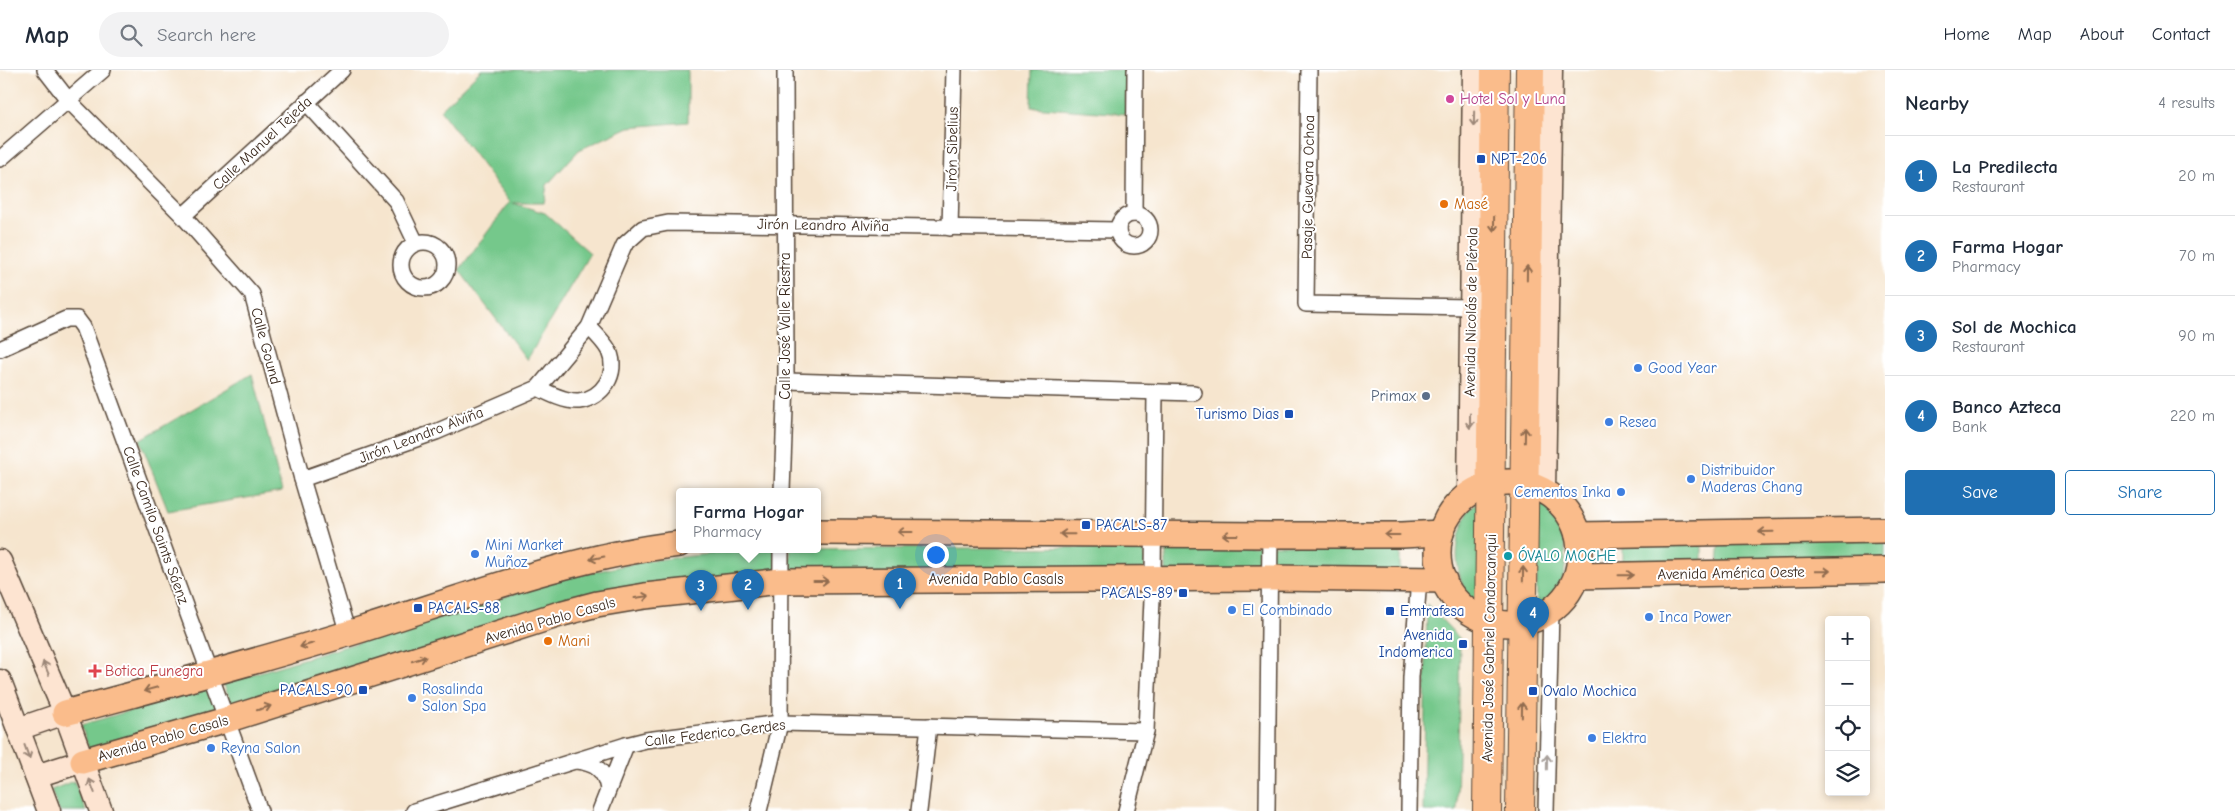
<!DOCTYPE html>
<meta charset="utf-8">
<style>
:root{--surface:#fff;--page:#f2f2f3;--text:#1f2937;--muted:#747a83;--line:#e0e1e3;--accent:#1f6fb2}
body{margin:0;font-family:"Comic Neue",sans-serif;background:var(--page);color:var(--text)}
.controls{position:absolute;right:15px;bottom:15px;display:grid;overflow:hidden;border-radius:5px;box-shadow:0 2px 8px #0003}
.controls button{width:45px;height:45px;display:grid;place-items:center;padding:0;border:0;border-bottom:1px solid var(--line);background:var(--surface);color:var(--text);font:25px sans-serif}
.you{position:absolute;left:935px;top:484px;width:18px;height:18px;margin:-12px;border:4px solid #fff;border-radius:50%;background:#1a73e8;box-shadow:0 0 0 8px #1a73e833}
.badge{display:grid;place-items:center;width:32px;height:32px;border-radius:50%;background:var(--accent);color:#fff;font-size:16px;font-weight:700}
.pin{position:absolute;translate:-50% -41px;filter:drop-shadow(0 1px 2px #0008)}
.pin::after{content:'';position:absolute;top:26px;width:18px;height:15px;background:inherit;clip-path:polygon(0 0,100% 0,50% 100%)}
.popup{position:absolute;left:676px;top:418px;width:145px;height:65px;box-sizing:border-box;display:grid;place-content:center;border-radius:5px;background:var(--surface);filter:drop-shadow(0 1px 4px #0005);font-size:16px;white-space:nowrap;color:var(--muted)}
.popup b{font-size:19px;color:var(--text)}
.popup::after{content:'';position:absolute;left:50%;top:100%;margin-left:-10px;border:10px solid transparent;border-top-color:var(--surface)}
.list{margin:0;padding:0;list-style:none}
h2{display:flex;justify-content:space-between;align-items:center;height:65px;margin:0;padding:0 20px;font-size:21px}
h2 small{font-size:16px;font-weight:400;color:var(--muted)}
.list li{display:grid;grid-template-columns:32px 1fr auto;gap:15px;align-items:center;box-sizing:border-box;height:80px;padding:0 20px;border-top:1px solid var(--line)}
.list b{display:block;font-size:19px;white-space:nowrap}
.list p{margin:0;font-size:16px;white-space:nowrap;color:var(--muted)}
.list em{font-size:16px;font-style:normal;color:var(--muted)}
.actions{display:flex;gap:10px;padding:15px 20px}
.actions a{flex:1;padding:11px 0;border:1px solid var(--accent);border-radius:5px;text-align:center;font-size:18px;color:var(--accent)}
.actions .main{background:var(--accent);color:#fff}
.icon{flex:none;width:28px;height:28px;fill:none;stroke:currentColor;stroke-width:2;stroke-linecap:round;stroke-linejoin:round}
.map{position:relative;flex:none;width:1885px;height:741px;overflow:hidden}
header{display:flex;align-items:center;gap:30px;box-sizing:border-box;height:70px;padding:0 25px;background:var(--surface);border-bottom:1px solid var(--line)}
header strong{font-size:24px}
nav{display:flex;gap:28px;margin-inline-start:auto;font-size:18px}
.search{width:350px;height:45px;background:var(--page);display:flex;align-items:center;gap:12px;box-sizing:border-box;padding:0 18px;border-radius:28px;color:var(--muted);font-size:19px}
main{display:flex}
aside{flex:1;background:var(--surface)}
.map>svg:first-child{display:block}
.green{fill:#74c88b;stroke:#587954}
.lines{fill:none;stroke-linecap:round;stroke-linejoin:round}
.street-casing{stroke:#574638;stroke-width:18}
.secondary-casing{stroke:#574638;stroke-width:25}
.primary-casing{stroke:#574638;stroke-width:28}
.highway-casing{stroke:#574638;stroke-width:30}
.street{stroke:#fff;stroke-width:15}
.secondary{stroke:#fde4d1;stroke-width:22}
.primary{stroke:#fabc8b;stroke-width:25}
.highway{stroke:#fabc8b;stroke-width:28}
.oneway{stroke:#9c8778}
.oneway2{stroke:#916c4f}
.oneway3{stroke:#a79f9a}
.hotel-dot{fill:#d1479c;stroke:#fff;stroke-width:2}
.transit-dot{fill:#1a4fb4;stroke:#fff;stroke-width:2}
.food-dot{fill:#e8710a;stroke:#fff;stroke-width:2}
.shop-dot{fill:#3f7fe0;stroke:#fff;stroke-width:2}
.service-dot{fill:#5c6f8a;stroke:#fff;stroke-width:2}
.culture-dot{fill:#0f9aa8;stroke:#fff;stroke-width:2}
.health-dot{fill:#e0444e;stroke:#fff;stroke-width:2}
.labels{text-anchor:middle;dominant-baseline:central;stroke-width:4;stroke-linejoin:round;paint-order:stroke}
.hotel-label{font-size:15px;fill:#b23c85;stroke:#fff;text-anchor:start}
.street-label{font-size:15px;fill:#3b2a1e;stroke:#fff}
.transit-label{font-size:15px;fill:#164399;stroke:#fff;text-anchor:start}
.food-label{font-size:15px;fill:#c56008;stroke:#fff;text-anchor:start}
.shop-label{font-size:15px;fill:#366cbe;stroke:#fff;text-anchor:start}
.service-label{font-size:15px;fill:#4e5e75;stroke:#fff;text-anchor:end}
.culture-label{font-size:15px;fill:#0d838f;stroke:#fff;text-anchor:start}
.health-label{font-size:15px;fill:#be3a42;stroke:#fff;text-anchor:start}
</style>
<header>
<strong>Map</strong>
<div class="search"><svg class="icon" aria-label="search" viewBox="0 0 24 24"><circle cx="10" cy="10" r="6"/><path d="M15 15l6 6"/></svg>Search here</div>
<nav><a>Home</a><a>Map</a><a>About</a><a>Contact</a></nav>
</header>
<main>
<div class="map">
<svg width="1885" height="741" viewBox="0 0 1885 741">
<rect width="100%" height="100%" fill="#fff"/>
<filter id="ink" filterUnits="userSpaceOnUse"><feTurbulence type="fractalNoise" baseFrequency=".02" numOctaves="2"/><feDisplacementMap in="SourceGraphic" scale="10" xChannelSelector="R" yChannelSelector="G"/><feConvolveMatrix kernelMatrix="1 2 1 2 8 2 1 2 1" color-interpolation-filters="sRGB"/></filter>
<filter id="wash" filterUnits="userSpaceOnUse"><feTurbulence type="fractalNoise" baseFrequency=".0096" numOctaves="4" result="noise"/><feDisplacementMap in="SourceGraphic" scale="20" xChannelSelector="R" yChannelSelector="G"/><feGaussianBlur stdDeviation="1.12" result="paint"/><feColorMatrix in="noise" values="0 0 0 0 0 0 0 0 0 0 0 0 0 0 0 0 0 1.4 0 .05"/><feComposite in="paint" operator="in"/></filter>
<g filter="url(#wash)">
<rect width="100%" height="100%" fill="#f6e5ce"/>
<!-- green -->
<g class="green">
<polygon points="481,0 688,0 688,52 629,57 579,80 547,115 544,133 513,133 545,143 590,183 527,290 459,200 510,132 440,40"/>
<polygon points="1032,0 1126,0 1126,44 1031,37"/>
<polygon points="252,304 282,422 168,441 140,370"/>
<path d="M1484,429L1486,536L1473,534C1456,510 1452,480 1464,452C1466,448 1467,441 1471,438C1474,434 1480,432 1484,429Z"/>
<path d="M1536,432C1540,434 1546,435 1550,438C1565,451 1570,494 1561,512C1555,524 1547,533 1537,542Z"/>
<polygon points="1885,467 1885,491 1718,496 1720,468"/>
<polygon points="1623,469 1702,469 1702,495 1623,493"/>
<polygon points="1400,474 1400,502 1166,505 1166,476"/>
<polygon points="1145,477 1145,502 791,505 790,479"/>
<polygon points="756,479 778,479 778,506 645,519 236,643 223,613 413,556 556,510 645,491"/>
<polygon points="1427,534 1460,569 1457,741 1423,741"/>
<polygon points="211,617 219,645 90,683 81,655"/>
<polygon points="74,711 86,741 59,741 51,720"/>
</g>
</g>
<g filter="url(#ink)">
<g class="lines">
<!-- street casing -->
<g class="street-casing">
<g id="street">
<polyline points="45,0 69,31 183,146 252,224 302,409 348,564"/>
<polyline points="1309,0 1306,234 1471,237"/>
<polyline points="306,32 396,131 416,173"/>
<polyline points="0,89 103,0"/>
<circle cx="1134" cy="160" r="16"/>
<polyline points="1134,144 1135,0"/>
<polyline points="183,146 342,0"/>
<polyline points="950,158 954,0"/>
<circle cx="424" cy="195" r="23"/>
<polyline points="0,279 66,249 77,249 83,257 260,741"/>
<polyline points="786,311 1194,323"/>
<path d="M538,318C550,324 566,332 579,331C603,328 619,303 609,281C605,273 596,264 589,257"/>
<polyline points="302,409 436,362 538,318 589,257 624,175 643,158 668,153 1118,160"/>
<polyline points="782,421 786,311 785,0"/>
<path d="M576,691C595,693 605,700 608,719"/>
<polyline points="414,741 626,675 646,670 780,653 1146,661"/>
<polyline points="600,741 626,675"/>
<polyline points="759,741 780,653 781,479"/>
<polyline points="919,741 929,656"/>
<polyline points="1126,741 1146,661 1153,508 1155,322"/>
<polyline points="1267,741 1270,465"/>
<polyline points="1409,741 1411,607 1419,510"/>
<polyline points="1546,741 1551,541"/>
</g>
</g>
<!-- secondary casing -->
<g class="secondary-casing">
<g id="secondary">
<polyline points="1544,421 1551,0"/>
<polyline points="1469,424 1474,0"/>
<polyline points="0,491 65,643 101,741"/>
<polyline points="0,611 49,741"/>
<polyline points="18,659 65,643"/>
<polyline points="36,706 83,691"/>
</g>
</g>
<!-- primary casing -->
<g class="primary-casing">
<g id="primary">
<circle cx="1509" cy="483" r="71"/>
<polyline points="817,462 1270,465 1402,465 1441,463"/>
<polyline points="1578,465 1885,460"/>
<polyline points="1577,506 1885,500"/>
<path d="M65,643C164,616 264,590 363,559C468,526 569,487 679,474"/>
<polyline points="83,691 226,650 563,543 597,534 645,526 781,511 1270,508 1444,510"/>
</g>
</g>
<!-- highway casing -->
<g class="highway-casing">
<g id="highway">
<polyline points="1487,741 1495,0"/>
<polyline points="1520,741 1530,0"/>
</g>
</g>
<!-- street -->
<use href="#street" class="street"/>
<!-- secondary -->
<use href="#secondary" class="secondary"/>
<!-- primary -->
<use href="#primary" class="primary"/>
<!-- highway -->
<use href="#highway" class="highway"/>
</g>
<!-- one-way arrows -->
<defs><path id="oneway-shaft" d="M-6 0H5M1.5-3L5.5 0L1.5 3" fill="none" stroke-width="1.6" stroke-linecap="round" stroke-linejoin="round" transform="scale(1.25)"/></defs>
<g class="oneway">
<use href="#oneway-shaft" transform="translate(1474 49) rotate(91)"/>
<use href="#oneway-shaft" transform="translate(1470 351) rotate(90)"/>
<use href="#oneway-shaft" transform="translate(46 598) rotate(-113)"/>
<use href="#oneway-shaft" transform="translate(27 682) rotate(70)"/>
<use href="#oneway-shaft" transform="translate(92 716) rotate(-111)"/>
</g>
<g class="oneway2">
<use href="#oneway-shaft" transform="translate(1494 154) rotate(91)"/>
<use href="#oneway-shaft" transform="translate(1527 203) rotate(-89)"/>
<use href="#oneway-shaft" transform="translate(1525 365) rotate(-89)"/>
<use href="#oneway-shaft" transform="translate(905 462) rotate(-180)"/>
<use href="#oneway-shaft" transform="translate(1766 462) rotate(179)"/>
<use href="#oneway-shaft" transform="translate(1067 464) rotate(-179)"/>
<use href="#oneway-shaft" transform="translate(1230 465) rotate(-180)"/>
<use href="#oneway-shaft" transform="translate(1392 465) rotate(180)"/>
<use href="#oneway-shaft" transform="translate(597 488) rotate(169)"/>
<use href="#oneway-shaft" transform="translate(1823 501) rotate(-1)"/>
<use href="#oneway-shaft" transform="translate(1523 504) rotate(-89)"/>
<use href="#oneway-shaft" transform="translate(1626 505) rotate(-1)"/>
<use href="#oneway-shaft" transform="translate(821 511)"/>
<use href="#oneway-shaft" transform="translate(642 527) rotate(-8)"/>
<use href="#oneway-shaft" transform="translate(307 575) rotate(164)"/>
<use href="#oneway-shaft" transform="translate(419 589) rotate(-18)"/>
<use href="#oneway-shaft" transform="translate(151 619) rotate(165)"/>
<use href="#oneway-shaft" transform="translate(264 638) rotate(-17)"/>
<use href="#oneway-shaft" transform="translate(1522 640) rotate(-89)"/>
</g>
<use class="oneway3" href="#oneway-shaft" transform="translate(1547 692) rotate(-89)"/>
</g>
<!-- markers -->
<circle class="hotel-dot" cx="1450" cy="29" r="5"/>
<g class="transit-dot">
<rect x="1476" y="84" width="10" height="10" rx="2.5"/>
<rect x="1284" y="339" width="10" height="10" rx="2.5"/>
<rect x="1081" y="450" width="10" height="10" rx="2.5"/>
<rect x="1178" y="518" width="10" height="10" rx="2.5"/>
<rect x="413" y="533" width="10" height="10" rx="2.5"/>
<rect x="1385" y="536" width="10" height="10" rx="2.5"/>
<rect x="1458" y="569" width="10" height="10" rx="2.5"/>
<rect x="358" y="615" width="10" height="10" rx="2.5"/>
<rect x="1528" y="616" width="10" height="10" rx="2.5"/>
</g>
<g class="food-dot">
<circle cx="1444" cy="134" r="5"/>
<circle cx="548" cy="571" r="5"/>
</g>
<g class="shop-dot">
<circle cx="1638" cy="298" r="5"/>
<circle cx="1609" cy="352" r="5"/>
<circle cx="1691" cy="409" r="5"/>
<circle cx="1621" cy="422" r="5"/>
<circle cx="475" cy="484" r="5"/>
<circle cx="1232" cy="540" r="5"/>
<circle cx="1649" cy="547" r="5"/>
<circle cx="412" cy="628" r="5"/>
<circle cx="1592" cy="668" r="5"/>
<circle cx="211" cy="678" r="5"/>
</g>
<circle class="service-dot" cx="1426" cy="326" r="5"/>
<circle class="culture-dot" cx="1508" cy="486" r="5"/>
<path class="health-dot" d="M92.5 593.5h5v5h5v5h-5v5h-5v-5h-5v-5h5z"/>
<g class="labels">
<!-- hotel labels -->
<g class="hotel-label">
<text x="1460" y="29">Hotel Sol y Luna</text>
</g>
<!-- street labels -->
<g class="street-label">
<text transform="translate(262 73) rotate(-43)">Calle Manuel Tejeda</text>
<text transform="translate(952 79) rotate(-89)">Jirón Sibelius</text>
<text transform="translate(1308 117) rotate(-89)">Pasaje Guevara Ochoa</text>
<text transform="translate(823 155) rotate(1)">Jirón Leandro Alviña</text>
<text transform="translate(1471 242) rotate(-89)">Avenida Nicolás de Piérola</text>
<text transform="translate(785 256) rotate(-90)">Calle José Valle Riestra</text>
<text transform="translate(266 276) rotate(75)">Calle Gound</text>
<text transform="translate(421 365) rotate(-21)">Jirón Leandro Alviña</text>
<text transform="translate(156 455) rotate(70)">Calle Camilo Saints Sáenz</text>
<text transform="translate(1731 503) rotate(-1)">Avenida América Oeste</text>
<text x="996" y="509">Avenida Pablo Casals</text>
<text transform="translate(550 550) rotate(-16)">Avenida Pablo Casals</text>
<text transform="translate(1489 578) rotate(-89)">Avenida José Gabriel Condorcanqui</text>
<text transform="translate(715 663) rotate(-7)">Calle Federico Gerdes</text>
<text transform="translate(163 668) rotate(-16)">Avenida Pablo Casals</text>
</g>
<!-- transit labels -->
<g class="transit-label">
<text x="1491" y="89">NPT-206</text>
<text x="1279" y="344" text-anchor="end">Turismo Dias</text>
<text x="1096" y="455">PACALS-87</text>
<text x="1173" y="523" text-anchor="end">PACALS-89</text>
<text x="428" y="538">PACALS-88</text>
<text x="1400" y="541">Emtrafesa</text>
<text x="1453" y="565" text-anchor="end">Avenida<tspan x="1453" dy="17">Indomerica</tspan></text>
<text x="353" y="620" text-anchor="end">PACALS-90</text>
<text x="1543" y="621">Ovalo Mochica</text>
</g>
<!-- food labels -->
<g class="food-label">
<text x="1454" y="134">Masé</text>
<text x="558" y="571">Mani</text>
</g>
<!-- shop labels -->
<g class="shop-label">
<text x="1648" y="298">Good Year</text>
<text x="1619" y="352">Resea</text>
<text x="1701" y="400">Distribuidor<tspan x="1701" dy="17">Maderas Chang</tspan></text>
<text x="1611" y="422" text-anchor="end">Cementos Inka</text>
<text x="485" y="475">Mini Market<tspan x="485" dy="17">Muñoz</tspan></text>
<text x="1242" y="540">El Combinado</text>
<text x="1659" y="547">Inca Power</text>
<text x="422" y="619">Rosalinda<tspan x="422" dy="17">Salon Spa</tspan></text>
<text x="1602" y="668">Elektra</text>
<text x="221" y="678">Reyna Salon</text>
</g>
<!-- service labels -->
<g class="service-label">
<text x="1416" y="326">Primax</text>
</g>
<!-- culture labels -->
<g class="culture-label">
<text x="1518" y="486">ÓVALO MOCHE</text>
</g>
<!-- health labels -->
<g class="health-label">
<text x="105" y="601">Botica Funegra</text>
</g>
</g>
</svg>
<div class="controls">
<button>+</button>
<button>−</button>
<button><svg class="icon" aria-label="locate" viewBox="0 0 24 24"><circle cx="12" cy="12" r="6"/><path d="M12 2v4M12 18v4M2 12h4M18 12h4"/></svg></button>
<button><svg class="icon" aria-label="layers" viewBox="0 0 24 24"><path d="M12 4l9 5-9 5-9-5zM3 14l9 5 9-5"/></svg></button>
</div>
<div class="you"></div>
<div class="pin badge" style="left:900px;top:539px">1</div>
<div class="pin badge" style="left:748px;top:540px">2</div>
<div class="popup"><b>Farma Hogar</b>Pharmacy</div>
<div class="pin badge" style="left:701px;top:541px">3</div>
<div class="pin badge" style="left:1533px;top:568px">4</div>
</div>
<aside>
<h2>Nearby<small>4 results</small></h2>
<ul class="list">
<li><span class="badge">1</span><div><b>La Predilecta</b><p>Restaurant</p></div><em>20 m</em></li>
<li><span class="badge">2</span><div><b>Farma Hogar</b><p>Pharmacy</p></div><em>70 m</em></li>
<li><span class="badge">3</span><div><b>Sol de Mochica</b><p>Restaurant</p></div><em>90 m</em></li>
<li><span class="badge">4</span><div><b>Banco Azteca</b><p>Bank</p></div><em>220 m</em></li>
</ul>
<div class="actions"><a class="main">Save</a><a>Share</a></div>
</aside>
</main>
